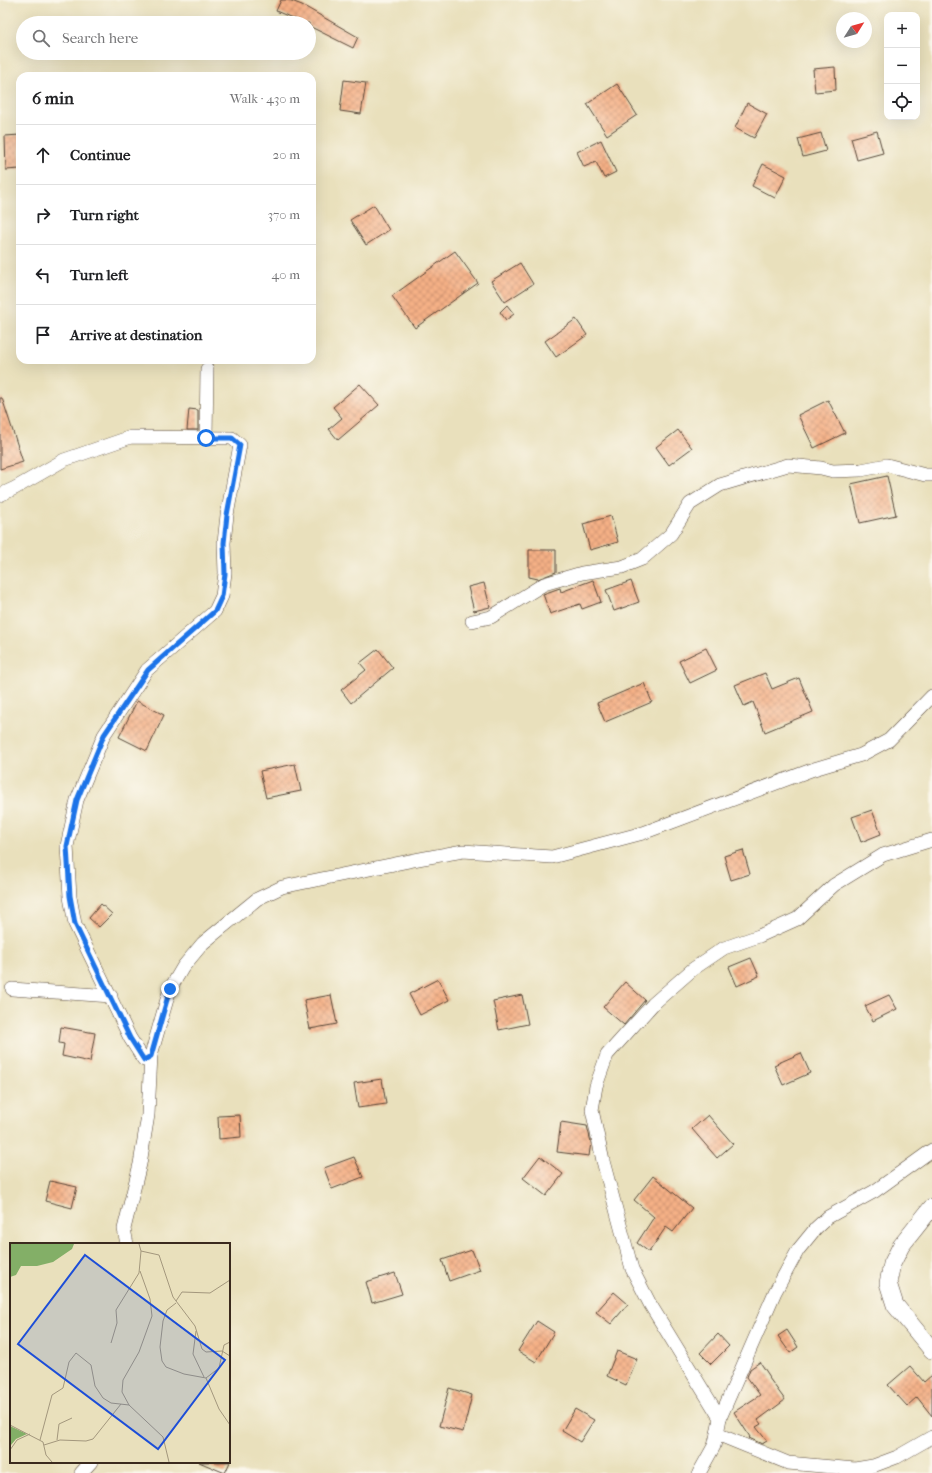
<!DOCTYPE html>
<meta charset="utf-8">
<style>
:root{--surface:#fff;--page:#f6f6f6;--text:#202124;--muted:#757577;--line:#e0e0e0}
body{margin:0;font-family:"IM FELL French Canon",serif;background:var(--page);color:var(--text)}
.controls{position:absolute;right:12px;top:12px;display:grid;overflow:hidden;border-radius:8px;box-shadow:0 4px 16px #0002}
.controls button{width:36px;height:36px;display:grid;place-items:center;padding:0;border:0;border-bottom:1px solid var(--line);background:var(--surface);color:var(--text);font:20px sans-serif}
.compass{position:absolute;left:836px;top:12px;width:36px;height:36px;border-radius:50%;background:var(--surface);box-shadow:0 4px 16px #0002;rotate:53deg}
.stop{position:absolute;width:12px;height:12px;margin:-9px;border:3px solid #1a73e8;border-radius:50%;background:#fff}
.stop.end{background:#1a73e8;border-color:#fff;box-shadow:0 1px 4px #0008}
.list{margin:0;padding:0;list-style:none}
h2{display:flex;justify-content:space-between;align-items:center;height:52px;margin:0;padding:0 16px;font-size:17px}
h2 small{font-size:13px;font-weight:400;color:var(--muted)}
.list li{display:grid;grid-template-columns:26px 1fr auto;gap:12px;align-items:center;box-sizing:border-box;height:60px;padding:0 16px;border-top:1px solid var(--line)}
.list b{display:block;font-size:15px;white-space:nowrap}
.list em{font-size:13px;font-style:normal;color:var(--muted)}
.icon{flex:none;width:22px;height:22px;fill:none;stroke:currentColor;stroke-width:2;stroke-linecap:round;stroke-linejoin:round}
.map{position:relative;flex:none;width:932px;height:1473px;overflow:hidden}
.search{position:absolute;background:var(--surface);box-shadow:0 4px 16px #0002;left:16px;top:16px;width:300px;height:44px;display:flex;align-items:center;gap:10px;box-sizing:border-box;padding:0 14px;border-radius:22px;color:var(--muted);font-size:15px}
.panel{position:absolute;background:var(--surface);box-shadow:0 4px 16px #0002;left:16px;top:72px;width:300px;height:292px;border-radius:12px}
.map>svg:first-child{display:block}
.building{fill:url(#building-cross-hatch)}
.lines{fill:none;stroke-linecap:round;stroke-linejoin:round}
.minor-casing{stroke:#554536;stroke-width:14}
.major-casing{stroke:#554536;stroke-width:18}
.minor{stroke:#fff;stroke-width:13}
.major{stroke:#fff;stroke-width:17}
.route{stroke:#1a73e8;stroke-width:5}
.inset-road{fill:none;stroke:#a3977d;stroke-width:1}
.view{fill:#1d4ed8;fill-opacity:0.15;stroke:#1d4ed8;stroke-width:2}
.inset-edge{fill:none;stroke:#3b2a1e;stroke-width:2}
</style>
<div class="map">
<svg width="932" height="1473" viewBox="0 0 932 1473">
<defs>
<pattern id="building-cross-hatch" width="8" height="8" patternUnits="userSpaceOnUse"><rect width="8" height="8" fill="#f5b086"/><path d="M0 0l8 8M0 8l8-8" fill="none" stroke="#c88f6d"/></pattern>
</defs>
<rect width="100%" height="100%" fill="#fbf7ec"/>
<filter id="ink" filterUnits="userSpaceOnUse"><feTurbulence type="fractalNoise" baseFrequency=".025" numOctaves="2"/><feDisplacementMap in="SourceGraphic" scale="8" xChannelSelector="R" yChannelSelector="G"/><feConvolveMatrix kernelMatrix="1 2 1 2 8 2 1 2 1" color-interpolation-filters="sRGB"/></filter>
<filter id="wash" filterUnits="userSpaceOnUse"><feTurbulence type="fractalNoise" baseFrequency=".012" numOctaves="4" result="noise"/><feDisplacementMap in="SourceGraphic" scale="16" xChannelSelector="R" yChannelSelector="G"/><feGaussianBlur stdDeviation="0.9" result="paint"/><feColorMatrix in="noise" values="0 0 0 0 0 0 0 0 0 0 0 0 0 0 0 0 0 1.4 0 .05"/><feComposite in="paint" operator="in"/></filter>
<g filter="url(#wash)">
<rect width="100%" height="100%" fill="#e9e0bc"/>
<g id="blocks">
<!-- building -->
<g class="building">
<polygon points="281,0 289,0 302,5 358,37 353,48 309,26 309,23 304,23 276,11"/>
<polygon points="835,67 836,90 815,92 813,69"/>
<polygon points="344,80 366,83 361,114 340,111"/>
<polygon points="617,84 637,115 607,135 587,104"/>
<polygon points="747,103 767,114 754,138 735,128"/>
<polygon points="877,131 883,153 857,160 851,138"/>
<polygon points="821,133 826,151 803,157 798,139"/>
<polygon points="20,135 20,169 6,170 5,136"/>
<polygon points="601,140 616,172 604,178 596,162 584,167 577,152"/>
<polygon points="763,164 786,176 775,198 752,186"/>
<polygon points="374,205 389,230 366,245 350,220"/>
<polygon points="455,251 478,283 415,328 392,296"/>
<polygon points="520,263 533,284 505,302 491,281"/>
<polygon points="507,305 514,314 506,320 500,312"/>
<polygon points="576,319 587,335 556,357 545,341"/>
<polygon points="360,384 379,405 338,440 329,429 342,418 333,407"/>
<polygon points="0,398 2,398 23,462 0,469"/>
<polygon points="828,400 845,433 814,448 798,415"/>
<polygon points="189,409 198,410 198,430 187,430"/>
<polygon points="678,430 692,448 669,465 656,447"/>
<polygon points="887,476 896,515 860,523 851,484"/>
<polygon points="611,516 618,542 590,550 583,524"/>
<polygon points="529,550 556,550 556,572 538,579 529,577"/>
<polygon points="593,580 601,602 582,609 580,604 550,614 543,594 560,588 561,592"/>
<polygon points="631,581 639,602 614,611 606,590"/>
<polygon points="484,583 490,607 474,611 468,587"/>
<polygon points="706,648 717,670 690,683 679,661"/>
<polygon points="378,649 393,668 351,703 341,690 366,670 360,663"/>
<polygon points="765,673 772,689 799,678 813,712 765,732 753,702 744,706 735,685"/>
<polygon points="644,683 652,702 605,722 597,703"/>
<polygon points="137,701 164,715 147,751 119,737"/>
<polygon points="295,764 301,791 266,798 260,771"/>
<polygon points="872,810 881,834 861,842 852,817"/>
<polygon points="743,850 750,874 731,880 724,856"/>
<polygon points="101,904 112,914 99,927 89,918"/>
<polygon points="751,958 759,976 737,986 729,967"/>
<polygon points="438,979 449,1000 420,1015 409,994"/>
<polygon points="625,982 645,1000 624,1025 603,1007"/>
<polygon points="331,995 337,1024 310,1029 304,1000"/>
<polygon points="522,995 528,1024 499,1030 493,1001"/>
<polygon points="889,995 897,1009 873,1021 865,1006"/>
<polygon points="61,1027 95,1033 90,1062 62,1056 64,1044 59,1043"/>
<polygon points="801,1053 810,1073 783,1085 774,1065"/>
<polygon points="382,1079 386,1104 358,1108 354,1083"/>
<polygon points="240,1115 241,1137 219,1139 218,1116"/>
<polygon points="708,1115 733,1144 717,1158 692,1129"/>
<polygon points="561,1122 587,1126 591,1142 589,1156 557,1152"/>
<polygon points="540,1156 563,1174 546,1196 523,1178"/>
<polygon points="354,1157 363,1177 332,1189 324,1168"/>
<polygon points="653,1176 692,1208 673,1232 666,1227 649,1252 637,1243 654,1217 634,1200"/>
<polygon points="50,1181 77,1187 72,1208 45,1201"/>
<polygon points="472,1250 480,1270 449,1281 442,1260"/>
<polygon points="395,1273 402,1294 372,1303 366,1282"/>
<polygon points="614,1292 628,1304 611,1324 596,1312"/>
<polygon points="537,1321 554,1332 536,1362 518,1351"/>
<polygon points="787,1330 798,1347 790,1353 778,1336"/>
<polygon points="718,1334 729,1346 711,1364 700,1353"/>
<polygon points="617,1351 637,1359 626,1385 607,1376"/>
<polygon points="760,1362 770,1377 769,1378 785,1400 758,1420 761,1424 756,1427 767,1441 762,1444 749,1438 750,1437 734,1412 760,1395 747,1377 750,1369"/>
<polygon points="910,1366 924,1382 932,1375 932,1416 917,1397 907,1406 888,1385"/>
<polygon points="449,1388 472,1395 463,1432 439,1426"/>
<polygon points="575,1409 594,1420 580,1442 562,1431"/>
<polygon points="199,1462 230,1462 225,1473"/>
</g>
</g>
</g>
<g filter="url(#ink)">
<use href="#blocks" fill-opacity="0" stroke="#554536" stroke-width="1"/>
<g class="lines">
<!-- minor casing -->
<g class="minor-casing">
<g id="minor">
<polyline points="206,437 207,369"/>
<polyline points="0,495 15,488 64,460 131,437 232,438 240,445 227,515 224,543 225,573 222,596 215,611 147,670 104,735 77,800 67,846 70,897 75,924 130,1038 144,1060 151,1055"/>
<polyline points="472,621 491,617 544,584 582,573 622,567 642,559 671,534 690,504 720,485 788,465 821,468 833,471 861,470 887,465 925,475 932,475"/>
<polyline points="12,989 111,996"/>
<polyline points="127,1244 124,1229 140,1164 148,1115 151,1055 170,989 183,967 203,943 257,899 282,887 419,859 463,851 552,857 643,833 814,769 861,755 889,740 932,696"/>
<polyline points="720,1418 775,1292 798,1250 816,1228 828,1217 875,1191 932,1150"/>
<polyline points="717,1434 720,1418 650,1304 632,1269 603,1161 592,1110 596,1086 607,1055 653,1004 693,969 724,948 759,936 797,919 834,885 883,855 932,840"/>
<polyline points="81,1473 91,1462"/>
<polyline points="699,1473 714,1446 717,1434 788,1463 855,1469 873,1466 897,1457 932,1437"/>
</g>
</g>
<!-- major casing -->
<g class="major-casing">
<polyline id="major" points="932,1207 901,1246 892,1264 888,1283 895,1305 932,1350"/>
</g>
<!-- minor -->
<use href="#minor" class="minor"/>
<!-- major -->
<use href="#major" class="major"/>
</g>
</g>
<g class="lines" filter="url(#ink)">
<!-- route -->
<polyline class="route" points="170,989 151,1056 144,1060 130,1038 75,924 70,896 67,846 77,800 104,735 148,670 215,611 222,596 225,574 224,543 227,515 240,445 232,438 206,438"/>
</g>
<!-- overview -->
<g transform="translate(10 1243)">
<rect width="220" height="220" fill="#e9e0bc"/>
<path d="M0,1H64L62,6L43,19L27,23H11L6,32L0,34ZM0,183L17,191L6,196L1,202Z" fill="#83af67"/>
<path class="inset-road" d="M129,1L131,8L149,12L163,54L185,83L192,106L196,109L212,108L220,113M130,28L140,56L142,73L129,109L113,137L112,149L119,162L153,194L159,219M166,58L172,49L200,50L220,37M166,60L157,67L153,78L150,104L152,118L156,124L174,131L196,135M186,88L183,111L194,134M220,99L214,102L209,125L196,135L209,166L220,182M101,100L107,80L106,67L129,30L131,8M0,182L33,199L36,212L42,219M30,197L42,152L53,145L59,119L66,110L81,122L85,143L93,155L101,160L119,162M47,197L49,181L62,175M34,202L50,197L76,198L83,196L111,161M0,207L7,197L20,191"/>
<path class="view" d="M75,12L215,117L148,206L8,101Z"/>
<rect width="220" height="220" class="inset-edge"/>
</g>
</svg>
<div class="controls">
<button>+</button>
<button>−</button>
<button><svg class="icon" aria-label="locate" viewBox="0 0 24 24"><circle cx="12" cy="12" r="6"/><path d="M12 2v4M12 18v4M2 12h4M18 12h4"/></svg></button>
</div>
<svg class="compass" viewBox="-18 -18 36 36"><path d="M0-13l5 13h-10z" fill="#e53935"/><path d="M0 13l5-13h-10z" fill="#757577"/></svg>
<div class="stop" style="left:206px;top:438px"></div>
<div class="stop end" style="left:170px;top:989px"></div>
<div class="search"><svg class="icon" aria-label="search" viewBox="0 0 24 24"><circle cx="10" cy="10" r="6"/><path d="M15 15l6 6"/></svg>Search here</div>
<section class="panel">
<h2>6 min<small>Walk · 430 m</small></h2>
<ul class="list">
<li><svg class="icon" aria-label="ahead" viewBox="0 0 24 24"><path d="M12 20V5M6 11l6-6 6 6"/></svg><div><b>Continue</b></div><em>20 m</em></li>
<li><svg class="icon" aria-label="right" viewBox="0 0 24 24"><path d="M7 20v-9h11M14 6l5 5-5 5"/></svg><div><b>Turn right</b></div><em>370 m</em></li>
<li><svg class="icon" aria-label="left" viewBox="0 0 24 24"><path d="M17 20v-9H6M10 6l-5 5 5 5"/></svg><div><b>Turn left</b></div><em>40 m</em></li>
<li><svg class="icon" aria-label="arrive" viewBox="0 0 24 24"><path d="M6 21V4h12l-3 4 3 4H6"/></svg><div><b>Arrive at destination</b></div></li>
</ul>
</section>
</div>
